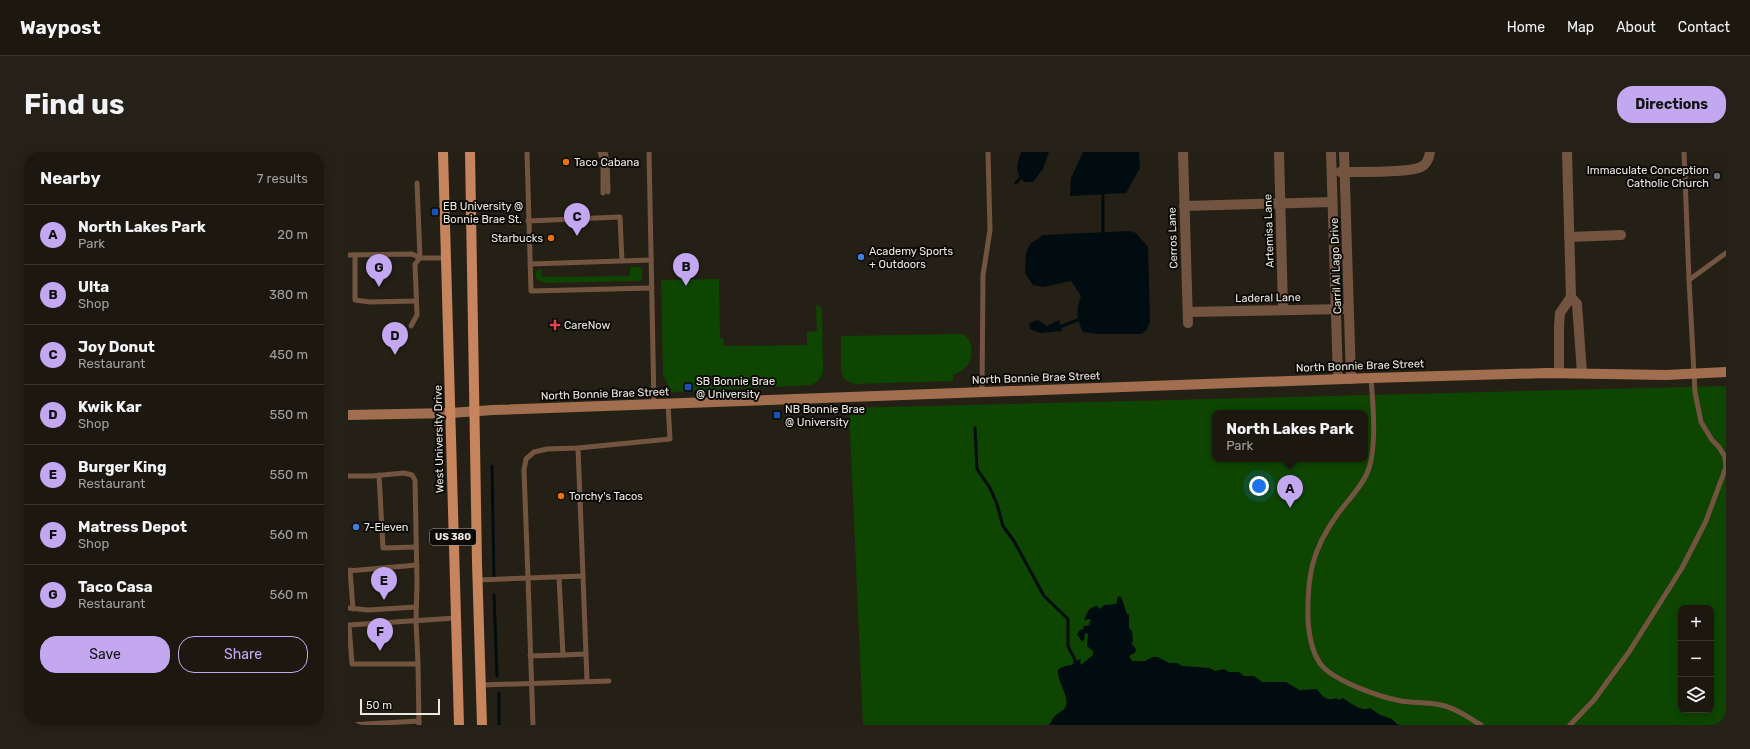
<!DOCTYPE html>
<meta charset="utf-8">
<style>
:root{--surface:#1c1810;--page:#252119;--text:#f1f3f6;--muted:#a0a09f;--line:#3a3730;--accent:#c4a7f1}
body{margin:0;font-family:Rubik,sans-serif;background:var(--page);color:var(--text)}
.controls{position:absolute;right:12px;bottom:12px;display:grid;overflow:hidden;border-radius:8px;box-shadow:0 2px 10px #0003}
.controls button{width:36px;height:36px;display:grid;place-items:center;padding:0;border:0;border-bottom:1px solid var(--line);background:var(--surface);color:var(--text);font:20px sans-serif}
.scale{position:absolute;left:12px;bottom:10px;width:80px;box-sizing:border-box;padding-left:4px;border:2px solid #ebe8e0;border-top:0;font-size:11px;line-height:14px;white-space:nowrap;color:#ebe8e0;-webkit-text-stroke:3px #0c0a06;paint-order:stroke}
.you{position:absolute;left:911px;top:334px;width:14px;height:14px;margin:-10px;border:3px solid #fff;border-radius:50%;background:#1a73e8;box-shadow:0 0 0 6px #1a73e833}
.badge{display:grid;place-items:center;width:26px;height:26px;border-radius:50%;background:var(--accent);color:#111;font-size:13px;font-weight:700}
.pin{position:absolute;translate:-50% -33px;filter:drop-shadow(0 1px 2px #0008)}
.pin::after{content:'';position:absolute;top:21px;width:14px;height:12px;background:inherit;clip-path:polygon(0 0,100% 0,50% 100%)}
.popup{position:absolute;left:864px;top:258px;width:156px;height:52px;box-sizing:border-box;display:grid;place-content:center;border-radius:8px;background:var(--surface);filter:drop-shadow(0 1px 3px #0005);font-size:13px;white-space:nowrap;color:var(--muted)}
.popup b{font-size:15px;color:var(--text)}
.popup::after{content:'';position:absolute;left:50%;top:100%;margin-left:-8px;border:8px solid transparent;border-top-color:var(--surface)}
.list{margin:0;padding:0;list-style:none}
h2{display:flex;justify-content:space-between;align-items:center;height:52px;margin:0;padding:0 16px;font-size:17px}
h2 small{font-size:13px;font-weight:400;color:var(--muted)}
.list li{display:grid;grid-template-columns:26px 1fr auto;gap:12px;align-items:center;box-sizing:border-box;height:60px;padding:0 16px;border-top:1px solid var(--line)}
.list b{display:block;font-size:15px;white-space:nowrap}
.list p{margin:0;font-size:13px;white-space:nowrap;color:var(--muted)}
.list em{font-size:13px;font-style:normal;color:var(--muted)}
.actions{display:flex;gap:8px;padding:12px 16px}
.actions a{flex:1;padding:9px 0;border:1px solid var(--accent);border-radius:16px;text-align:center;font-size:14px;color:var(--accent)}
.actions .main{background:var(--accent);color:#111}
.icon{flex:none;width:22px;height:22px;fill:none;stroke:currentColor;stroke-width:2;stroke-linecap:round;stroke-linejoin:round}
.map{position:relative;flex:none;width:1378px;height:573px;overflow:hidden;border-radius:16px}
header{display:flex;align-items:center;gap:24px;box-sizing:border-box;height:56px;padding:0 20px;background:var(--surface);border-bottom:1px solid var(--line)}
header strong{font-size:19px}
nav{display:flex;gap:22px;margin-inline-start:auto;font-size:14px}
.intro{display:flex;align-items:center;justify-content:space-between;box-sizing:border-box;height:96px;padding:0 24px}
h1{margin:0;font-size:28px}
.button{padding:10px 18px;border-radius:16px;background:var(--accent);color:#111;font-size:14px;font-weight:700}
main{display:flex;gap:24px;padding:0 24px}
aside{flex:1;background:var(--surface);border-radius:16px;box-shadow:0 2px 10px #0003}
.map>svg:first-child{display:block}
.green{fill:#0e4500;fill-rule:evenodd}
.water{fill:#010c10}
.lines{fill:none;stroke-linecap:round;stroke-linejoin:round}
.stream{stroke:#010c10;stroke-width:3}
.service{stroke:#735440;stroke-width:5}
.minor{stroke:#735440;stroke-width:10}
.secondary{stroke:#a16f50;stroke-width:10}
.primary{stroke:#c6855c;stroke-width:10}
.food-dot{fill:#e8710a;stroke:#0c0a06;stroke-width:1.5}
.worship-dot{fill:#6b7280;stroke:#0c0a06;stroke-width:1.5}
.transit-dot{fill:#1a4fb4;stroke:#0c0a06;stroke-width:1.5}
.shop-dot{fill:#3f7fe0;stroke:#0c0a06;stroke-width:1.5}
.health-dot{fill:#e0444e;stroke:#0c0a06;stroke-width:1.5}
.labels{text-anchor:middle;dominant-baseline:central;stroke-width:4;stroke-linejoin:round;paint-order:stroke}
.shield{fill:#0c0a06;stroke:#a8a59f;stroke-width:1}
.shield-label{font-size:10px;font-weight:bold;fill:#ebe8e0}
.poi-label{font-size:11px;fill:#ebe8e0;stroke:#0c0a06;text-anchor:start}
.street-label{font-size:11px;fill:#ebe8e0;stroke:#0c0a06}
</style>
<header>
<strong>Waypost</strong>
<nav><a>Home</a><a>Map</a><a>About</a><a>Contact</a></nav>
</header>
<div class="intro"><h1>Find us</h1><a class="button">Directions</a></div>
<main>
<aside>
<h2>Nearby<small>7 results</small></h2>
<ul class="list">
<li><span class="badge">A</span><div><b>North Lakes Park</b><p>Park</p></div><em>20 m</em></li>
<li><span class="badge">B</span><div><b>Ulta</b><p>Shop</p></div><em>380 m</em></li>
<li><span class="badge">C</span><div><b>Joy Donut</b><p>Restaurant</p></div><em>450 m</em></li>
<li><span class="badge">D</span><div><b>Kwik Kar</b><p>Shop</p></div><em>550 m</em></li>
<li><span class="badge">E</span><div><b>Burger King</b><p>Restaurant</p></div><em>550 m</em></li>
<li><span class="badge">F</span><div><b>Matress Depot</b><p>Shop</p></div><em>560 m</em></li>
<li><span class="badge">G</span><div><b>Taco Casa</b><p>Restaurant</p></div><em>560 m</em></li>
</ul>
<div class="actions"><a class="main">Save</a><a>Share</a></div>
</aside>
<div class="map">
<svg width="1378" height="573" viewBox="0 0 1378 573">
<rect width="100%" height="100%" fill="#252015"/>
<!-- green -->
<g class="green">
<polygon points="282,115 291,115 294,117 294,127 292,129 198,131 188,127 188,120 191,117 193,117 194,125 282,124"/>
<polygon points="371,127 372,186 375,186 376,194 459,193 459,180 469,179 468,154 471,153 474,156 475,221 470,229 463,233 323,240 315,223 313,128"/>
<path d="M616,182C630,195 624,219 605,222V229L507,232L496,227L493,218V184Z"/>
<path d="M1378,234V573H515L501,256ZM867,261H1017V307H867ZM1333,456H1363V558H1333Z"/>
</g>
<!-- water -->
<g class="water">
<path d="M673,0H701L695,17L685,30H676C666,20 669,12 673,0Z"/>
<polygon points="735,0 791,0 792,16 778,41 722,44 723,26"/>
<path d="M781,79L788,81L800,95L802,170L798,179L793,182H750L735,180C728,165 728,159 733,144L723,129L695,135L685,133L677,121L678,101L682,92L695,83Z"/>
<polygon points="690,168 699,174 711,168 714,179 692,181 682,177 681,171"/>
<path d="M772,444L774,447L779,462L781,463V476L784,479L785,490L783,491L788,497L787,501L781,504L784,509H797L805,505H810L821,511H829L834,514L862,516L867,519L876,517L881,520H891L896,524H906L914,530H938L953,539L954,537L955,538L969,537C974,544 979,550 988,546L991,548L995,546C1003,551 1012,560 1022,556L1032,563L1044,567L1049,572L1052,573H701C704,570 704,566 708,563C710,561 713,560 715,558C726,549 708,530 710,518C715,513 719,515 725,512V509L729,510L731,507L733,508L732,510L733,513L745,503V499L739,494L740,482L737,481L736,488L734,490L729,482L732,478L736,477L735,474L742,473L741,471L743,469L742,467L736,468C740,460 739,456 749,454L752,457L756,453L768,452L769,449V446Z"/>
</g>
<g class="lines">
<!-- stream -->
<g class="stream">
<polyline points="668,31 674,24"/>
<polyline points="755,39 755,83"/>
<polyline points="709,176 732,167"/>
<polyline points="627,276 629,317 642,336 649,352 655,374 666,389 696,444 720,467 720,494 729,512"/>
<polyline points="144,314 146,427"/>
<polyline points="146,443 149,524"/>
<polyline points="151,541 151,573"/>
</g>
<!-- service -->
<g class="service">
<polyline points="179,0 183,139 304,136"/>
<polyline points="252,0 255,8 255,41"/>
<polyline points="257,0 259,9 260,40"/>
<polyline points="301,0 306,252"/>
<polyline points="1336,0 1341,128 1347,240 1353,270 1364,288 1371,295 1377,305 1378,315"/>
<polyline points="69,31 72,106 99,106"/>
<polyline points="180,69 272,65 274,109"/>
<polyline points="0,103 64,102 72,106 67,112 69,163 63,174"/>
<polyline points="7,103 7,148 22,150 68,149"/>
<polyline points="182,112 303,108"/>
<polyline points="1341,128 1378,101"/>
<path d="M1023,226C1025,251 1029,295 1020,319C1014,335 999,349 989,363C963,399 959,426 960,468C961,484 965,505 976,516C992,531 1032,545 1053,549C1066,551 1080,550 1093,553C1107,556 1120,565 1133,573"/>
<polyline points="634,240 635,123 642,78 640,0"/>
<polyline points="31,323 35,396 68,395"/>
<polyline points="0,324 24,324 56,321 64,323 67,328 69,430 68,469 70,512"/>
<polyline points="2,418 5,457"/>
<polyline points="0,419 69,413"/>
<polyline points="235,424 239,529"/>
<polyline points="211,425 215,503 238,502"/>
<polyline points="130,428 180,426 176,318 178,307 186,300 199,297 230,296 322,287 320,252"/>
<polyline points="0,456 20,458 68,455"/>
<polyline points="182,504 215,503"/>
<polyline points="133,533 261,529"/>
<polyline points="0,573 71,569"/>
<polyline points="71,573 70,512 4,512 1,473 108,466"/>
<polyline points="185,573 180,426 235,424 230,296"/>
<polyline points="1222,573 1246,548 1281,500 1334,416 1358,369 1378,315"/>
</g>
<!-- minor -->
<g class="minor">
<polyline points="835,0 840,171"/>
<polyline points="931,0 935,158"/>
<polyline points="983,0 990,227"/>
<polyline points="996,0 1003,227"/>
<polyline points="1219,0 1223,145"/>
<path d="M992,20C1007,20 1062,21 1073,15C1079,12 1081,7 1082,0"/>
<polyline points="836,54 984,50"/>
<polyline points="1221,85 1273,83"/>
<polyline points="840,160 995,157"/>
<polyline points="1211,221 1211,174 1212,161 1223,145 1229,152 1234,221"/>
</g>
<!-- secondary -->
<polyline class="secondary" points="0,263 102,261 145,258 1023,226 1198,221 1318,223 1378,220"/>
<!-- primary -->
<g class="primary">
<polyline points="95,0 111,573"/>
<polyline points="122,0 129,411 134,573"/>
</g>
</g>
<!-- markers -->
<g class="food-dot">
<circle cx="218" cy="10" r="4"/>
<circle cx="203" cy="86" r="4"/>
<circle cx="213" cy="344" r="4"/>
</g>
<circle class="worship-dot" cx="1369" cy="24" r="4"/>
<g class="transit-dot">
<rect x="83" y="56" width="8" height="8" rx="2"/>
<rect x="336" y="231" width="8" height="8" rx="2"/>
<rect x="425" y="259" width="8" height="8" rx="2"/>
</g>
<g class="shop-dot">
<circle cx="513" cy="105" r="4"/>
<circle cx="8" cy="375" r="4"/>
</g>
<path class="health-dot" d="M205 167h4v4h4v4h-4v4h-4v-4h-4v-4h4z"/>
<g class="labels">
<!-- shield labels -->
<rect class="shield" x="82" y="377" width="46" height="16" rx="3"/>
<g class="shield-label">
<text x="105" y="385">US 380</text>
</g>
<!-- poi labels -->
<g class="poi-label">
<text x="226" y="10">Taco Cabana</text>
<text x="1361" y="18" text-anchor="end">Immaculate Conception<tspan x="1361" dy="13">Catholic Church</tspan></text>
<text x="95" y="54">EB University @<tspan x="95" dy="13">Bonnie Brae St.</tspan></text>
<text x="195" y="86" text-anchor="end">Starbucks</text>
<text x="521" y="99">Academy Sports<tspan x="521" dy="13">+ Outdoors</tspan></text>
<text x="216" y="173">CareNow</text>
<text x="348" y="229">SB Bonnie Brae<tspan x="348" dy="13">@ University</tspan></text>
<text x="437" y="257">NB Bonnie Brae<tspan x="437" dy="13">@ University</tspan></text>
<text x="221" y="344">Torchy's Tacos</text>
<text x="16" y="375">7-Eleven</text>
</g>
<!-- street labels -->
<g class="street-label">
<text transform="translate(921 79) rotate(-92)">Artemisa Lane</text>
<text transform="translate(825 86) rotate(-92)">Cerros Lane</text>
<text transform="translate(988 114) rotate(-92)">Carril Al Lago Drive</text>
<text transform="translate(920 146) rotate(-1)">Laderal Lane</text>
<text transform="translate(1012 214) rotate(-2)">North Bonnie Brae Street</text>
<text transform="translate(688 226) rotate(-2)">North Bonnie Brae Street</text>
<text transform="translate(257 242) rotate(-2)">North Bonnie Brae Street</text>
<text transform="translate(91 287) rotate(-91)">West University Drive</text>
</g>
</g>
</svg>
<div class="controls">
<button>+</button>
<button>−</button>
<button><svg class="icon" aria-label="layers" viewBox="0 0 24 24"><path d="M12 4l9 5-9 5-9-5zM3 14l9 5 9-5"/></svg></button>
</div>
<div class="scale">50 m</div>
<div class="you"></div>
<div class="pin badge" style="left:942px;top:356px">A</div>
<div class="popup"><b>North Lakes Park</b>Park</div>
<div class="pin badge" style="left:338px;top:134px">B</div>
<div class="pin badge" style="left:229px;top:84px">C</div>
<div class="pin badge" style="left:47px;top:203px">D</div>
<div class="pin badge" style="left:36px;top:448px">E</div>
<div class="pin badge" style="left:32px;top:499px">F</div>
<div class="pin badge" style="left:31px;top:135px">G</div>
</div>
</main>
